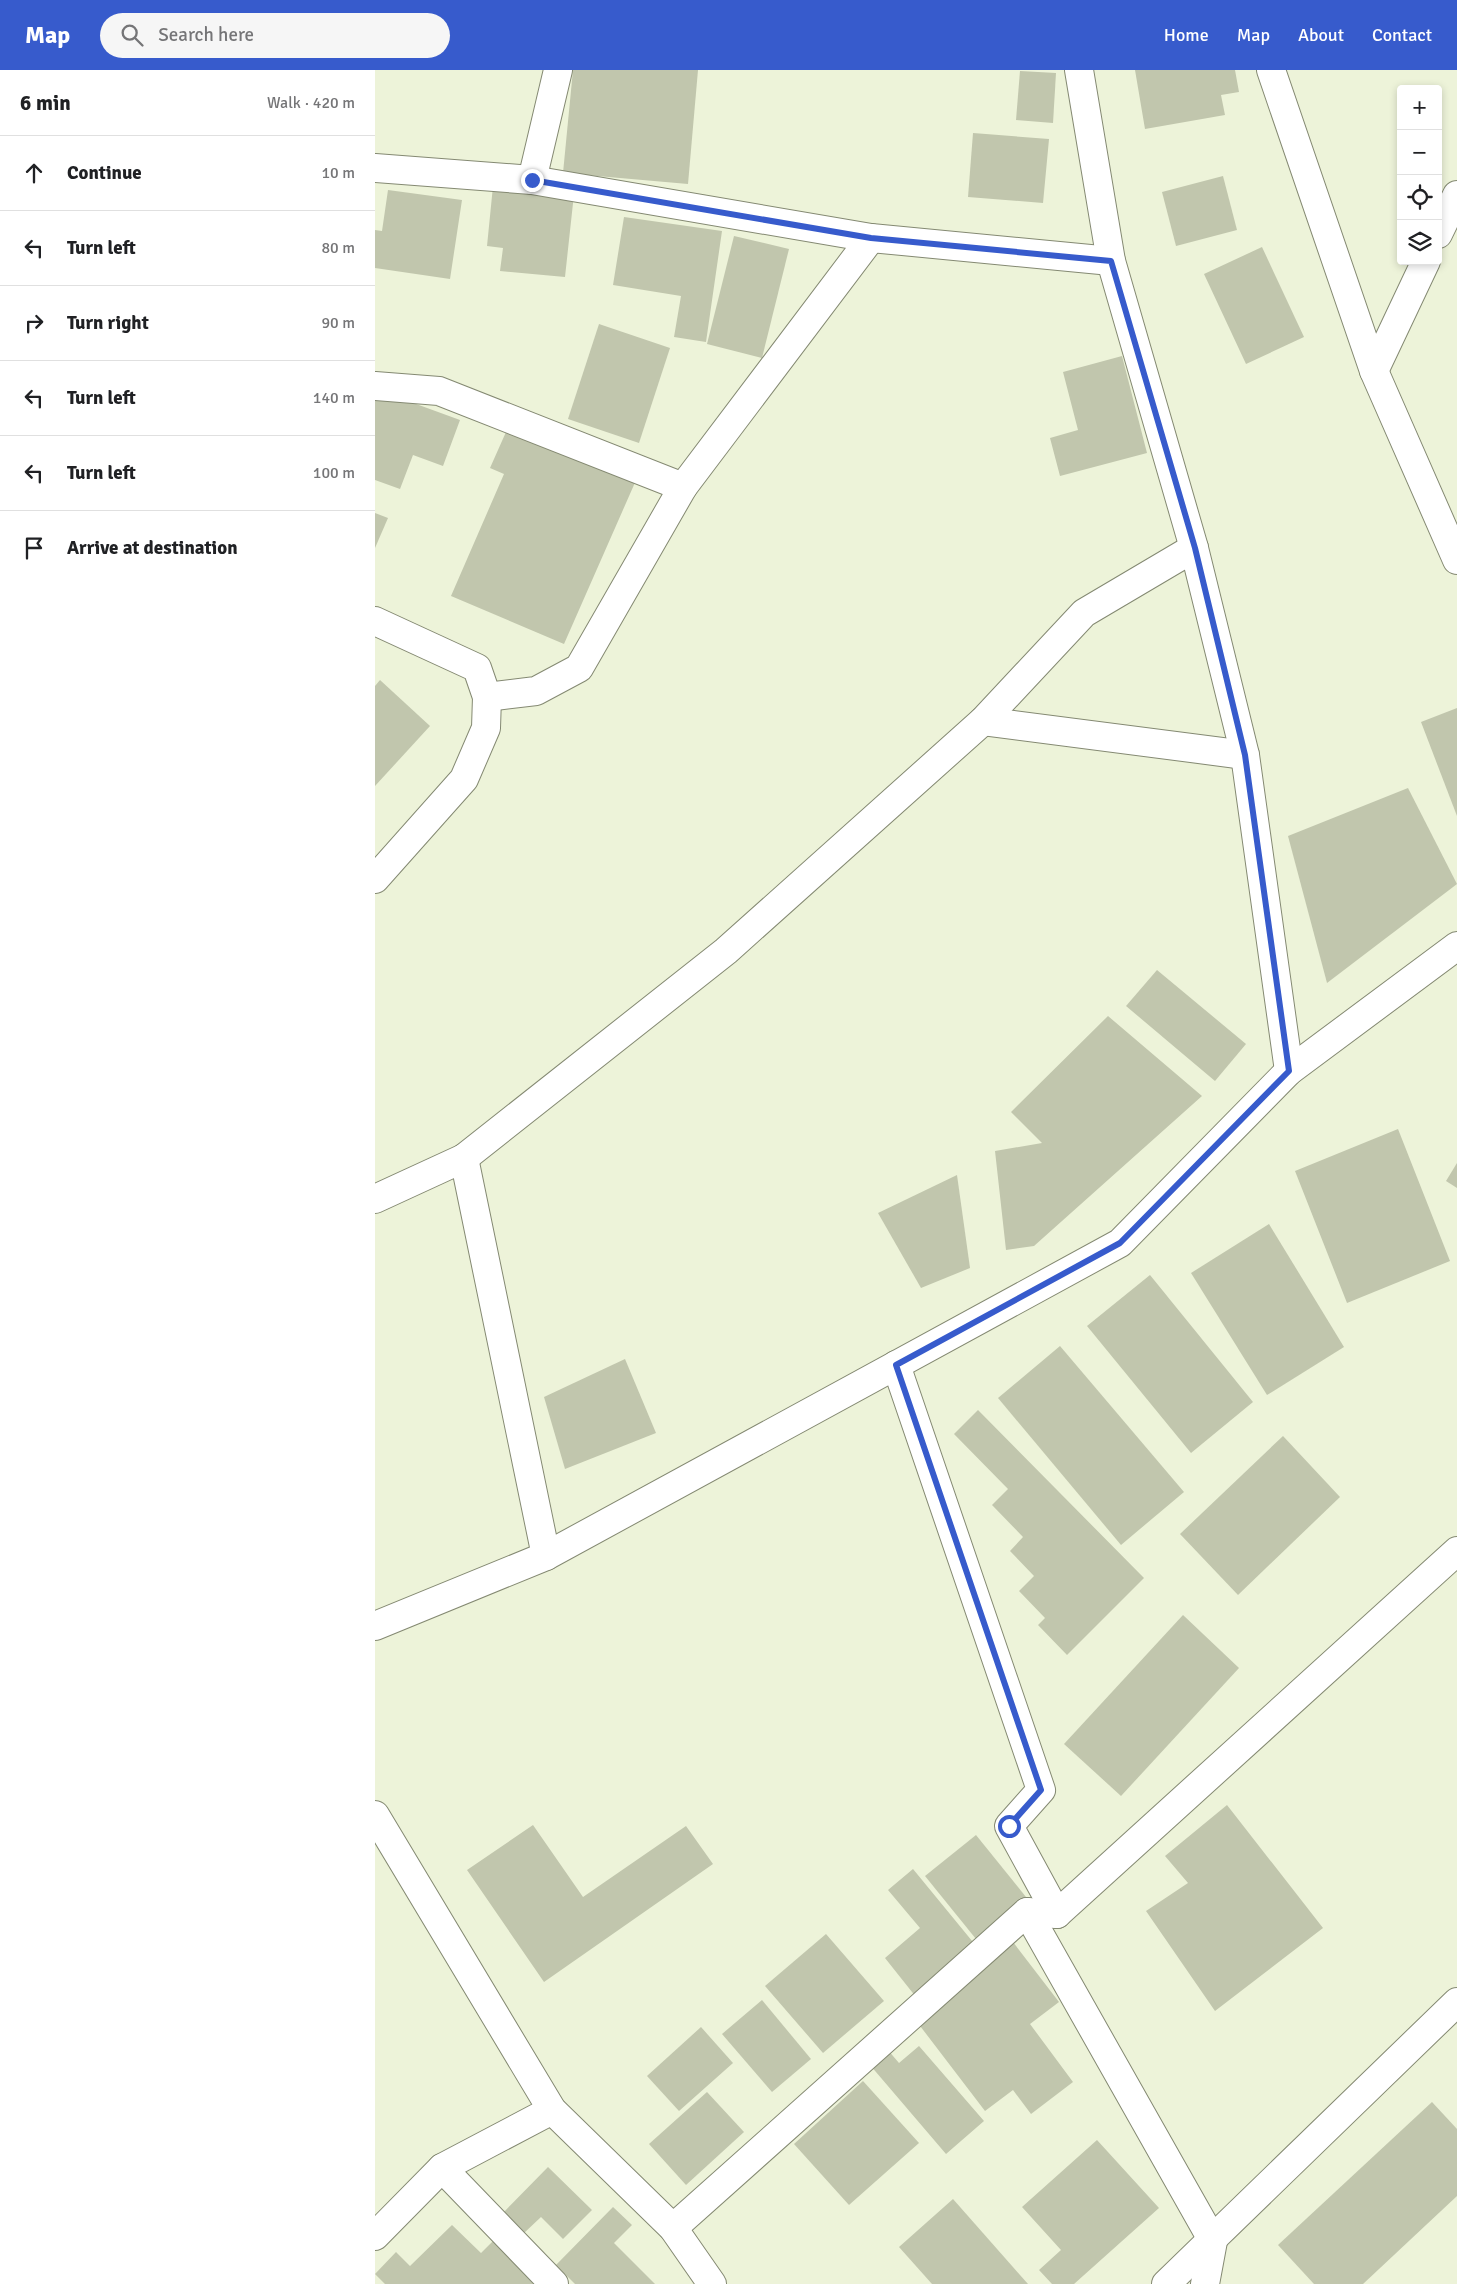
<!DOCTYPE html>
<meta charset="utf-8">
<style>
:root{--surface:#fff;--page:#f6f6f6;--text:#202124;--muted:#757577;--line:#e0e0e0;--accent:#375bcc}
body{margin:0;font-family:Signika,sans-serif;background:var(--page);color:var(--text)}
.controls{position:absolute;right:15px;top:15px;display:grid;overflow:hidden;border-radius:5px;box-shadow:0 2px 8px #0003}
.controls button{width:45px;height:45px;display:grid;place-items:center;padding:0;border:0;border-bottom:1px solid var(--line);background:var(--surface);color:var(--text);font:25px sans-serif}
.stop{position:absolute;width:15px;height:15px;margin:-11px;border:4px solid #375bcc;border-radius:50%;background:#fff}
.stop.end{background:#375bcc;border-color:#fff;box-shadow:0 1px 5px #0008}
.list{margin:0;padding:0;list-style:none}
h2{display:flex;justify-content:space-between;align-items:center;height:65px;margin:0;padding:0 20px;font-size:21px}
h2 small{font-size:16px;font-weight:400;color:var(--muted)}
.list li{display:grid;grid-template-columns:32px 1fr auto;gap:15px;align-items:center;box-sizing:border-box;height:75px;padding:0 20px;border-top:1px solid var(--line)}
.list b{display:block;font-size:19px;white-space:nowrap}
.list em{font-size:16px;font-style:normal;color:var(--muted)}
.icon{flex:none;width:28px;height:28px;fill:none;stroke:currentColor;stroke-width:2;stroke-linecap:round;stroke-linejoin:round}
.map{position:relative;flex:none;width:1082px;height:2214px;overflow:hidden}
header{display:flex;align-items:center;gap:30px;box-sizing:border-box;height:70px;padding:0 25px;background:var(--accent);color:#fff}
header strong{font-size:24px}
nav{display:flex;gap:28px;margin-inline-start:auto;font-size:18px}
.search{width:350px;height:45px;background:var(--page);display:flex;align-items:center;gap:12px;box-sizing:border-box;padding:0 18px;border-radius:28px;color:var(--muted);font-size:19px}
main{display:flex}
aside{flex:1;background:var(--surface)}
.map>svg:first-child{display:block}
.building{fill:#c1c6ad}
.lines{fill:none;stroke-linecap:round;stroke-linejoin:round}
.street-casing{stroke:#848972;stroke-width:30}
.street{stroke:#fff;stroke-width:28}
.route{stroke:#375bcc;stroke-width:6}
</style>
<header>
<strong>Map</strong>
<div class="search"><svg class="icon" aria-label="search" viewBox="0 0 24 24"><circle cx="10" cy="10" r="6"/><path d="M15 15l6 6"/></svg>Search here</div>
<nav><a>Home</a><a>Map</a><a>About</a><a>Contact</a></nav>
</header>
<main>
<aside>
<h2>6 min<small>Walk · 420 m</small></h2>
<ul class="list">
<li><svg class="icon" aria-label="ahead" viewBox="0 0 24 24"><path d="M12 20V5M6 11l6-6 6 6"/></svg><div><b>Continue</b></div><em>10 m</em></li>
<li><svg class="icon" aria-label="left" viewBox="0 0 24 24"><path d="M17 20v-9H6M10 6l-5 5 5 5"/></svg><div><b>Turn left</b></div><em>80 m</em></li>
<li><svg class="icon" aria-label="right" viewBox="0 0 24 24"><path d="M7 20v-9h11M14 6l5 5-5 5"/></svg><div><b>Turn right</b></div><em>90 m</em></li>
<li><svg class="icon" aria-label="left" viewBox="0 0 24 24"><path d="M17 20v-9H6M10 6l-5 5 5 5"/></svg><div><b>Turn left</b></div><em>140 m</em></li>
<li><svg class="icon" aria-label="left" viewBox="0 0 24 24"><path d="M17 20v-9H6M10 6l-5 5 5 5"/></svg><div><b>Turn left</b></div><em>100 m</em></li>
<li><svg class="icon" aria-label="arrive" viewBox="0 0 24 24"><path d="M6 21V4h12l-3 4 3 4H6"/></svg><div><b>Arrive at destination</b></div></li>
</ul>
</aside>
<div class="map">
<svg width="1082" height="2214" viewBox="0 0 1082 2214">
<rect width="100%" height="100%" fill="#edf3d9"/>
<!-- building -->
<g class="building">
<polygon points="198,0 323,0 313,114 188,103"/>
<polygon points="760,0 860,0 864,22 846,25 850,45 770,59"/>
<polygon points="645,1 681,3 678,53 641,50"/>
<polygon points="598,63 674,69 668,133 593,127"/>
<polygon points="848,106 862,160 801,176 787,122"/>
<polygon points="118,116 199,124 190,207 125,201 128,178 112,176"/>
<polygon points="13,120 87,130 75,209 0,198 0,160 7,161"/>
<polygon points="249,147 347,161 331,272 299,267 306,226 238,215"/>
<polygon points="359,166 414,179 387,288 332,274"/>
<polygon points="887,177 929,267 871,294 829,204"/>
<polygon points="224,254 295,278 264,373 193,349"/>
<polygon points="747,286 772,383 685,406 675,368 703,360 688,302"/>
<polygon points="0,319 85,350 68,396 38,385 25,419 0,410"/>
<polygon points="135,353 262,408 189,574 76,526 129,404 115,398"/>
<polygon points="0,443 13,448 0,478"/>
<polygon points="5,610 55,656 0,716 0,616"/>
<polygon points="1082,638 1082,746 1046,652"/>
<polygon points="1033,718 1082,814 952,913 913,766"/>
<polygon points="782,900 871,974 840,1011 751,936"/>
<polygon points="733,946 827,1026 659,1176 631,1180 620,1081 667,1073 636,1042"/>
<polygon points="1023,1059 1075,1191 972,1233 920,1101"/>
<polygon points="1082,1093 1082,1118 1071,1111"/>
<polygon points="582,1105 595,1198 546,1218 503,1143"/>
<polygon points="894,1154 969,1277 892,1325 816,1203"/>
<polygon points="775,1205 878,1332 816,1383 712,1256"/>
<polygon points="685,1276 809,1422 746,1475 623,1328"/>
<polygon points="250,1289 281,1363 190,1399 169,1327"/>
<polygon points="603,1340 769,1508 692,1585 663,1555 670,1548 644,1521 659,1506 635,1481 648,1467 617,1435 633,1419 579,1364"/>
<polygon points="908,1366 965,1427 863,1525 805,1464"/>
<polygon points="808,1545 864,1598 746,1726 689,1674"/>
<polygon points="852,1735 948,1858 840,1941 771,1841 813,1813 790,1786"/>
<polygon points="158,1755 208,1827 311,1756 338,1794 169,1912 92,1800"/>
<polygon points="601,1765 651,1827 601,1869 550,1806"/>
<polygon points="538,1799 602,1877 541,1927 510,1888 545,1858 513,1820"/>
<polygon points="451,1864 509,1931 448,1983 390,1916"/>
<polygon points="638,1872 684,1932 655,1954 698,2012 656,2044 638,2020 610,2041 539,1948"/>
<polygon points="387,1930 436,1989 397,2022 347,1964"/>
<polygon points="326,1957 358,1993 304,2041 272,2006"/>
<polygon points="544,1976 609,2051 571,2084 495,1995 512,1979 524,1993"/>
<polygon points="488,2011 544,2073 474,2135 419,2074"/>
<polygon points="332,2022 369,2062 311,2115 274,2074"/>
<polygon points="1057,2032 1082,2059 1082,2126 988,2214 939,2214 903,2175"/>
<polygon points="722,2070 784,2138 699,2214 677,2214 664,2200 686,2180 647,2137"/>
<polygon points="173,2097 217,2140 188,2169 166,2147 148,2164 127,2144"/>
<polygon points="578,2129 653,2214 557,2214 524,2177"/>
<polygon points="238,2137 257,2155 239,2173 280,2214 200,2214 181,2195"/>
<polygon points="77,2155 106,2183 118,2171 160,2214 10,2214 0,2204 21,2182 35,2196"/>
</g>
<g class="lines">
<!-- street casing -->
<g class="street-casing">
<g id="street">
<polyline points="704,0 736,191 819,478 870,685 914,1001"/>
<polyline points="896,0 999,301 1082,490"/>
<polyline points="0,98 157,110 496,168 736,191"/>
<polyline points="157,110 183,0"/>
<polyline points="1063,164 1082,125"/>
<polyline points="999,301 1051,191"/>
<polyline points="0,316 64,321 308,417"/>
<polyline points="0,551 102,598 112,627 111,658 89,709 0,809"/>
<polyline points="112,627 161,621 204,598 308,417 496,168"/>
<polyline points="608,651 870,685"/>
<polyline points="89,1088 171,1486"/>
<polyline points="0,1129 89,1088 351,881 608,651 709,543 819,478"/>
<polyline points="521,1295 666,1720 634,1756 682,1844"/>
<polyline points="0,1556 171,1486 745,1173 914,1001 1082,876"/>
<polyline points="0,1745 177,2040 298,2158 337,2214"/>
<polyline points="652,1842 838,2171 830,2214"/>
<polyline points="67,2098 179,2214"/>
<polyline points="298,2158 652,1842 682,1844 1082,1481"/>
<polyline points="0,2166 67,2098 177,2040"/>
<polyline points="791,2214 1082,1932"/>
</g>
</g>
<!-- street -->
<use href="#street" class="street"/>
</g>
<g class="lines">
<!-- route -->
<polyline class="route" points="157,110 496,168 736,191 820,478 870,685 914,1001 745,1173 521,1295 666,1720 634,1756"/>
</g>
</svg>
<div class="controls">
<button>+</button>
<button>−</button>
<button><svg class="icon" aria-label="locate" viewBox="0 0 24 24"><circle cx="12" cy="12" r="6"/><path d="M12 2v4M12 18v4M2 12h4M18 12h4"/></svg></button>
<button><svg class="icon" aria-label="layers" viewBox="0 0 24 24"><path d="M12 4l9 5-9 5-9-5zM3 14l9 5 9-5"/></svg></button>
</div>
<div class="stop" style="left:634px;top:1756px"></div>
<div class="stop end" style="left:157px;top:110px"></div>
</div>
</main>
